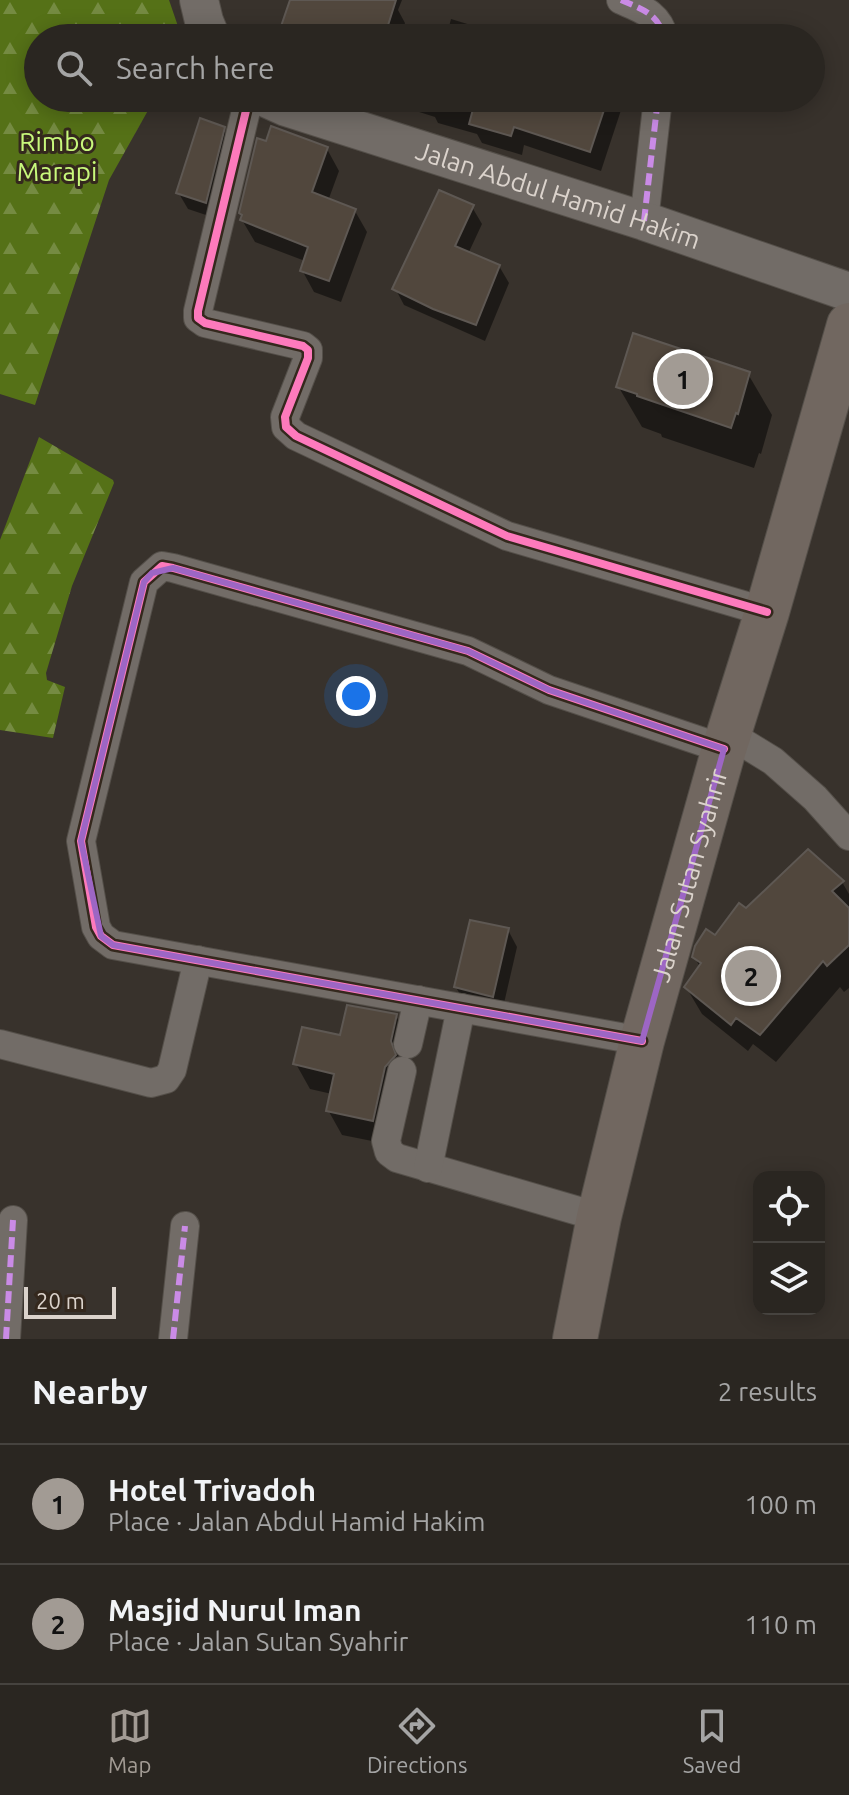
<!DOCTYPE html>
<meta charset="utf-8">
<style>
:root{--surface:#2a2621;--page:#36322e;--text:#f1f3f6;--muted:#a5a5a5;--line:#46433f;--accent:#a29b94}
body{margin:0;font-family:Ubuntu,sans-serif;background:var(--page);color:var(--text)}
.controls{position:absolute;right:24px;bottom:24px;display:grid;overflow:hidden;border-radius:16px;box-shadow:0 4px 20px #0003}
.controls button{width:72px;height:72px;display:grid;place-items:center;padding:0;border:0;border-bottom:2px solid var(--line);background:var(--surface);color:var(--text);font:40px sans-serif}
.scale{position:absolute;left:24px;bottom:20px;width:92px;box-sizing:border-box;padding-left:8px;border:4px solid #dbd3cc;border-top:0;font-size:22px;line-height:28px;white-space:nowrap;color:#dbd3cc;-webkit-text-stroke:6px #34281d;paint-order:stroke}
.you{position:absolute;left:356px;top:696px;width:28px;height:28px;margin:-20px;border:6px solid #fff;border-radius:50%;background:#1a73e8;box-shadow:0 0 0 12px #1a73e833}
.badge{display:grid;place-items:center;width:52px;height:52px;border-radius:50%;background:var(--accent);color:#111;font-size:26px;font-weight:700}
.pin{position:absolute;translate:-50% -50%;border:4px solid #fff;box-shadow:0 2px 8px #0006}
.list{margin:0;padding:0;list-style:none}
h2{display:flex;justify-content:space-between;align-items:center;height:104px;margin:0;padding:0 32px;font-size:34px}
h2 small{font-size:26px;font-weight:400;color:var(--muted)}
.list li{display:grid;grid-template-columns:52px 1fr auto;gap:24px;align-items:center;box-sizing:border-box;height:120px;padding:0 32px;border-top:2px solid var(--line)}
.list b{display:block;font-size:30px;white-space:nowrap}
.list p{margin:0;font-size:26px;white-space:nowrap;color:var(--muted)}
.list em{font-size:26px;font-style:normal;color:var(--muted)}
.icon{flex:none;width:44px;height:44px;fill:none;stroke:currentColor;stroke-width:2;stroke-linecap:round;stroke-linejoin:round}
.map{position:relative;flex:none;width:849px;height:1339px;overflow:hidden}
.search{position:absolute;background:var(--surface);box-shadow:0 4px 20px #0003;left:24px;right:24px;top:24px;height:88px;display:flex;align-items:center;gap:20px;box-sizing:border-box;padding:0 28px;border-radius:44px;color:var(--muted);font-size:30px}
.sheet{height:344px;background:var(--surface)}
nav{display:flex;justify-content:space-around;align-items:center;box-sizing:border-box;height:112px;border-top:2px solid var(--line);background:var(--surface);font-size:22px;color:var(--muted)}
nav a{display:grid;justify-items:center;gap:4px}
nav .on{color:var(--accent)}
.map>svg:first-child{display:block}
.forest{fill:url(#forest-firs)}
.shadow{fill:#0007}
.building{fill:#51473d;stroke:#5e5853;stroke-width:2}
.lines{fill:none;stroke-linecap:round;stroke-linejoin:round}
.street-casing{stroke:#544f49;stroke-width:30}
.secondary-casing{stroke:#544f49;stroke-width:40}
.highway-casing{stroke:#544f49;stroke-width:46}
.street{stroke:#726c67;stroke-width:28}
.secondary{stroke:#726c67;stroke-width:38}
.highway{stroke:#716760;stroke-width:44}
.quiet{stroke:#ca8be6;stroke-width:6;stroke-dasharray:12 6;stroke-linecap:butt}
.cycleway-casing{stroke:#34281d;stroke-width:13}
.cycleway{stroke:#fd7abc;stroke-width:8}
.marked{fill:none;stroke:#9d66c4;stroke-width:6;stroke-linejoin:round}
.labels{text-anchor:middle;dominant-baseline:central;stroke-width:6;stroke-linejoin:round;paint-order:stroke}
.park-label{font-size:26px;fill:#c8f87c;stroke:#34281d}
.street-label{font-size:26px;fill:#dbd3cc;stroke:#34281d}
</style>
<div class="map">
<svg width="849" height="1339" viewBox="0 0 849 1339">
<defs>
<pattern id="forest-firs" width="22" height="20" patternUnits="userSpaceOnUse" patternTransform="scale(2)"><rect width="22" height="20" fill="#557117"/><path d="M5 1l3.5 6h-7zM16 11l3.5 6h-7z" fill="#758b42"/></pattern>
</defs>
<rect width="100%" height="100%" fill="#38322c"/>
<!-- forest -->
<g class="forest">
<polygon points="0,0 169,0 182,38 38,38 38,98 155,98 109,180 35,405 0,394"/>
<polygon points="39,437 113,480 114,483 72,586 46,673 47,680 65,687 53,738 0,730 0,540"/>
</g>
<!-- shadow -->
<g class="shadow">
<polygon points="293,0 402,0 398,10 405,23 401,38 279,38"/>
<polygon points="451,19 484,29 489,38 446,38"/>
<polygon points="346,98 625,98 601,171 524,145 522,155 482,143 477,134 438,123 435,117 381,100 378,108"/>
<polygon points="223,128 233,145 215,218 188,209 178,192"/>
<polygon points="327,149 339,171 328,201 355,211 367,232 341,302 314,292 302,270 305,261 255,242 242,220"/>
<polygon points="472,207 482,224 468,254 499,266 509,283 485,341 404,305 395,288"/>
<polygon points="748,374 772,415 761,454 759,453 754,468 662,437 661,434 642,427 618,386"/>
<polygon points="842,882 849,894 849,988 844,992 840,987 776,1062 753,1044 748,1051 702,1014 686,987 700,967 694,956 746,910"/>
<polygon points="508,930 517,947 502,1012 465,1004 456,987"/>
<polygon points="396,1016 410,1040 387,1144 342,1135 328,1110 332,1094 310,1089 296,1064 341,1038"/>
</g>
<!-- building -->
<g class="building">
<polygon points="290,0 396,0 384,38 277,38"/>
<polygon points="476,98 608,98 590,152 514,127 511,136 469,124"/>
<polygon points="200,118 225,127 206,203 176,193"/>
<polygon points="271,126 328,147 312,192 356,209 329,281 300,271 308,247 240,220 242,215 239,213 257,138 266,141"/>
<polygon points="439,190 474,205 455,246 500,265 476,325 433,309 392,289"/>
<polygon points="633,333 750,372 738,414 736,413 731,428 637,396 637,394 616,387"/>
<polygon points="808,849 844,881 832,891 849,908 849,945 827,966 823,961 760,1035 736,1018 731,1025 684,987 701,963 692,957 695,946 706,929 715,935 739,903 746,908"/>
<polygon points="470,920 509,928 493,997 454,987"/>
<polygon points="347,1005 397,1014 391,1041 396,1055 385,1067 373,1121 326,1111 334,1074 293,1064 302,1027 340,1035"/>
</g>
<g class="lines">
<!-- street casing -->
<g class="street-casing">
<g id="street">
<path d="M621,0C642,9 659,14 664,38"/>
<polyline points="249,98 198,311 198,318 205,323 303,346 308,350 308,358 285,417 286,427 296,436 507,536 767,612"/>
<polyline points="644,221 658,98"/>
<polyline points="729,734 773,761 815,798 849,836"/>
<polyline points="642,1041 113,945 101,936 96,927 81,841 144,582 162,566 173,568 468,651 549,690 724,749"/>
<polyline points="0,1044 151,1083 166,1079 172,1070 198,960"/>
<polyline points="408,1044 418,1000"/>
<polyline points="402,1071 386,1141 389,1152 397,1158 599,1217"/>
<polyline points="428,1168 461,1008"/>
<polyline points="6,1339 13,1220"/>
<polyline points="173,1339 185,1226"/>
</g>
</g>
<!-- secondary casing -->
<g class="secondary-casing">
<g id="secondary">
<polyline points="199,0 204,21 211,38"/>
<path id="s1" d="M266,98L286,107L644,221L849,292"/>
</g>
</g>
<!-- highway casing -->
<g class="highway-casing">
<g id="highway">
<path id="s2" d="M575,1339L599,1217L642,1041L724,749L767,612L849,325"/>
</g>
</g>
<!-- street -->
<use href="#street" class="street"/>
<!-- secondary -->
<use href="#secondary" class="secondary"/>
<!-- highway -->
<use href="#highway" class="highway"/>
<!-- quiet -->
<g class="quiet">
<path d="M621,0C642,9 659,14 664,38"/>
<polyline points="644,221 658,98"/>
<polyline points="6,1339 13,1220"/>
<polyline points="173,1339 185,1226"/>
</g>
<!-- cycleway casing -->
<g class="cycleway-casing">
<g id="cycleway">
<polyline points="249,98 198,311 198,318 205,323 303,346 308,350 308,358 285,417 286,427 296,436 507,536 767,612"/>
<polyline points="642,1041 113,945 101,936 96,927 81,841 144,582 162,566 173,568 468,651 549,690 724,749"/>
</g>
</g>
<!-- cycleway -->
<use href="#cycleway" class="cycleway"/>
</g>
<!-- marked area -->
<path class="marked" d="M173,568L468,651L549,690L724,749L642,1041L113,945L101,936L81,841L144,582L152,573Z"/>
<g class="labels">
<!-- park labels -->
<g class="park-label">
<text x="57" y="141">Rimbo<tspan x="57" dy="30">Marapi</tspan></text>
</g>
<!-- street labels -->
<g class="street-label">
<text stroke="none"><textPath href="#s1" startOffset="308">Jalan Abdul Hamid Hakim</textPath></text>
<text stroke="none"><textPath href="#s2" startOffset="478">Jalan Sutan Syahrir</textPath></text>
</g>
</g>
</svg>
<div class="controls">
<button><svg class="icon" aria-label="locate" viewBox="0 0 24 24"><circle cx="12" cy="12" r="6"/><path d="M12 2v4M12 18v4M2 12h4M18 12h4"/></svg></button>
<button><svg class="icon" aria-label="layers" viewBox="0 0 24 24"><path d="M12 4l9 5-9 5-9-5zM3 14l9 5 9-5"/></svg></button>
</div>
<div class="scale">20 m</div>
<div class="you"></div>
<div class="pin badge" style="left:683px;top:379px">1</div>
<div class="pin badge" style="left:751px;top:976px">2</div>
<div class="search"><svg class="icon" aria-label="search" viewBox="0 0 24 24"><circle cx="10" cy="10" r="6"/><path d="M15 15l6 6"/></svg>Search here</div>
</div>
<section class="sheet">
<h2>Nearby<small>2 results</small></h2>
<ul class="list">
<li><span class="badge">1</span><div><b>Hotel Trivadoh</b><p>Place · Jalan Abdul Hamid Hakim</p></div><em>100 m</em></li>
<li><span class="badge">2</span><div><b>Masjid Nurul Iman</b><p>Place · Jalan Sutan Syahrir</p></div><em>110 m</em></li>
</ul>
</section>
<nav>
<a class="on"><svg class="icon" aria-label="map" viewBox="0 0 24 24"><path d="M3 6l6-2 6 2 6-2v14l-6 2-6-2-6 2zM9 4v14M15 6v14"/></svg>Map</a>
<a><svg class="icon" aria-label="directions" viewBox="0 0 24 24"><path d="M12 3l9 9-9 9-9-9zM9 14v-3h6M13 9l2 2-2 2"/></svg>Directions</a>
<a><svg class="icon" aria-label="saved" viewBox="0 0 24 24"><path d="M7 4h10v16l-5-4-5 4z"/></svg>Saved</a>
</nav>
